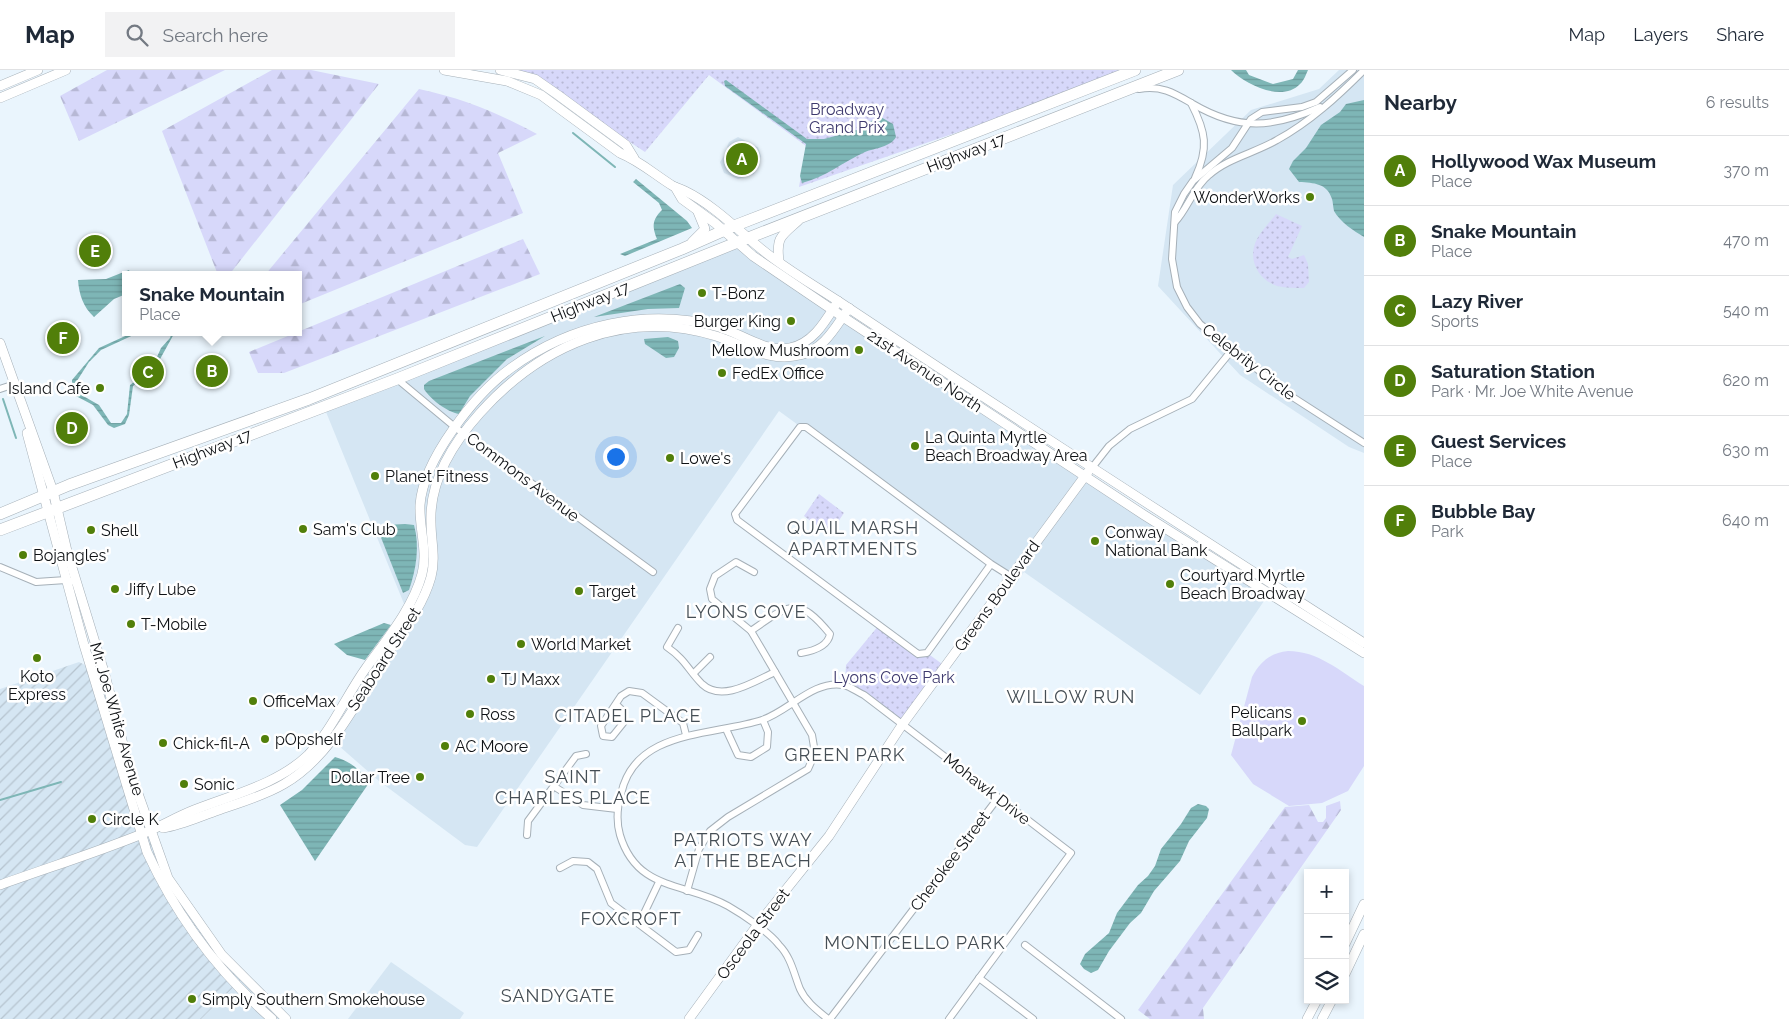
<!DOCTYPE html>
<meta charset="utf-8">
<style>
:root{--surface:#fff;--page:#f2f2f3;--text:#1f2937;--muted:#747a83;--line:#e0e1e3;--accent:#517f0a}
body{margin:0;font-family:Raleway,sans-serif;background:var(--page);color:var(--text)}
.controls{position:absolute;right:15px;bottom:15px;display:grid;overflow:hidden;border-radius:0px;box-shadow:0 2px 8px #0003}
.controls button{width:45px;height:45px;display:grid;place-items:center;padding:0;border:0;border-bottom:1px solid var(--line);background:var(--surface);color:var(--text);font:25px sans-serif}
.you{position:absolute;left:615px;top:386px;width:18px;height:18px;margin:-12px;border:4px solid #fff;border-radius:50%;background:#1a73e8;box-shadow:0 0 0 8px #1a73e833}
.badge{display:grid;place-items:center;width:32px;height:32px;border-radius:50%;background:var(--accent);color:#fff;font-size:16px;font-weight:700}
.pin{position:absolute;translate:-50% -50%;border:2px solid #fff;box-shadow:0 1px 5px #0006}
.popup{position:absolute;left:122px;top:201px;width:180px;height:65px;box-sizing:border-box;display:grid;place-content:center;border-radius:0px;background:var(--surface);filter:drop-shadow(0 1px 4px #0005);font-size:16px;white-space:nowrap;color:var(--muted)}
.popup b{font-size:19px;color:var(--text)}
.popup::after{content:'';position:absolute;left:50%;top:100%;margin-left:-10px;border:10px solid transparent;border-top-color:var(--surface)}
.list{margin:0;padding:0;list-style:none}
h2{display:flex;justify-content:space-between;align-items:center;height:65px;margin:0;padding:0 20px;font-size:21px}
h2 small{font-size:16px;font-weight:400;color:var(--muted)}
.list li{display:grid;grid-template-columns:32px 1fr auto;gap:15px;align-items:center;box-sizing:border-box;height:70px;padding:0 20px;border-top:1px solid var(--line)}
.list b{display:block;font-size:19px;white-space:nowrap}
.list p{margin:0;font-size:16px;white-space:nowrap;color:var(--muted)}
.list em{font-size:16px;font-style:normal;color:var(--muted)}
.icon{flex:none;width:28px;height:28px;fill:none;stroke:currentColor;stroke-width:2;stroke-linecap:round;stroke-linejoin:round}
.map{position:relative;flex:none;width:1364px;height:949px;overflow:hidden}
header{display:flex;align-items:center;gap:30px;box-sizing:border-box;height:70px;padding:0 25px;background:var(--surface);border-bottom:1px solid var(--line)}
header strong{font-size:24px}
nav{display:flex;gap:28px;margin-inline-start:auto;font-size:18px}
.search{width:350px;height:45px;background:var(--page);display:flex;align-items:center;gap:12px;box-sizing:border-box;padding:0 18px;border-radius:0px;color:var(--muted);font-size:19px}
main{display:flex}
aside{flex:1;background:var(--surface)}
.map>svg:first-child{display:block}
.built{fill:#d5e6f3}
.industrial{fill:url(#industrial-furrows)}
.grass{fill:#d7d8fa}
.forest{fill:url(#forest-firs)}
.park{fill:url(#park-dots)}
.water{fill:url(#water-rules)}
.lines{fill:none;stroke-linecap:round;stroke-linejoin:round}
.stream{stroke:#7eb6b6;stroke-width:2}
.street-casing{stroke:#a6b0b8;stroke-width:8}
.secondary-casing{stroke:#a6b0b8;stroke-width:10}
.highway-casing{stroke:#a6b0b8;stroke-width:12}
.street{stroke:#fff;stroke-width:6}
.secondary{stroke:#fff;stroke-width:9}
.highway{stroke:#fff;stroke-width:11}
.poi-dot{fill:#517f0a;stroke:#fff;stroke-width:2}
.labels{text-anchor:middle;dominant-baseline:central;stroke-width:5;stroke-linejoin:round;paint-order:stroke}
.park-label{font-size:16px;fill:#3e3a6e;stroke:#fff}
.street-label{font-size:16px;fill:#0f1215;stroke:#fff}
.poi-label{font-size:16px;fill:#0f1215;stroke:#fff;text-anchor:start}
.neighbourhood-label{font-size:18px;letter-spacing:1px;fill:#454e55;stroke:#fff}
</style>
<header>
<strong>Map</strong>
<div class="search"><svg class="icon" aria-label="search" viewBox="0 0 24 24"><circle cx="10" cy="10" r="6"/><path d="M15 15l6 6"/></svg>Search here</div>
<nav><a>Map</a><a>Layers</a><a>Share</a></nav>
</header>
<main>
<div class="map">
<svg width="1364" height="949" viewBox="0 0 1364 949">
<defs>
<pattern id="industrial-furrows" width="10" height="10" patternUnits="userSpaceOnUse" patternTransform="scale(1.25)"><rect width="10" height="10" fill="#d5e6f3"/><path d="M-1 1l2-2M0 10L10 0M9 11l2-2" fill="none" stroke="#b6c4cf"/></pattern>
<pattern id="forest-firs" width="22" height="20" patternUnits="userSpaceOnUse" patternTransform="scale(1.25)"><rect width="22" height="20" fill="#d7d8fa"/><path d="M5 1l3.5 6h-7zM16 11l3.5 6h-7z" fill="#b7b8d5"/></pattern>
<pattern id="park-dots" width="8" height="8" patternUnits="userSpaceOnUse" patternTransform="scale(1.25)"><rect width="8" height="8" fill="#d7d8fa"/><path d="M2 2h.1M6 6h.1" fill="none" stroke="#b7b8d5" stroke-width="1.8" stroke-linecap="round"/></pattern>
<pattern id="water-rules" width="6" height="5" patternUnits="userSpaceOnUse" patternTransform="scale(1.25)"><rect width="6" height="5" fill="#7eb6b6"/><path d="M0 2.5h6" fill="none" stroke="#6c9b9c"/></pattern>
</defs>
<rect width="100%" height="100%" fill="#eaf5fd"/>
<!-- built -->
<g class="built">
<polygon points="1339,0 1364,0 1364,383 1349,377 1240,305 1158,216 1173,115 1251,40 1319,19"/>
<polygon points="738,67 750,73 750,75 758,77 761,86 754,104 738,109 724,103 720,92 729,78 727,77 729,72"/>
<polygon points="737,172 1264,520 1266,528 1200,625 1024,502 1016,514 779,341 477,777 465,775 379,711 331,669 411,551 324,337"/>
<polygon points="391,892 464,943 460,949 348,949"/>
<polygon points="244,907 286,949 201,949"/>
</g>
<!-- industrial -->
<polygon class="industrial" points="79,592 105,605 119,655 168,808 244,907 201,949 0,949 0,619"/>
<!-- grass -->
<path class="grass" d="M1288,581C1318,581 1340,601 1364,616V696L1348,721L1322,733L1289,736L1253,714L1231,685L1252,607C1260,592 1270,583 1288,581Z"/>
<!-- forest -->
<g class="forest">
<polygon points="107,0 225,0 79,71 60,26"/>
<polygon points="272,0 311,0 379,14 229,205 218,205 162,61"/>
<path d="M419,19C465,29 496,42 537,64L498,83L523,143L298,235V205H265Z"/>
<polygon points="523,169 540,204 284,303 258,303 249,282"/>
<polygon points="1340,731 1341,740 1203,938 1204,949 1150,949 1138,940 1285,737 1309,735 1318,752 1323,752 1326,748 1326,736"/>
</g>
<!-- park -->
<g class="park">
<polygon points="510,0 1129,0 1131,2 799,117 806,76 709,5 645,82 535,9"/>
<path d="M1276,144L1302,156L1288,187L1292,189L1304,185L1308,194L1309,212L1304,218C1296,218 1286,218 1277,216C1257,209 1247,188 1257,169C1262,160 1270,152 1276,144Z"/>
<polygon points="62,258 75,270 76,275 74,277 56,277 56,273 50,263"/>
<polygon points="74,342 85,354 83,367 74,372 62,363 56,352 59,348"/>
<polygon points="819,424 844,443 829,465 804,446"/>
<polygon points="879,555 918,584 927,583 945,596 902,655 845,615 846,595"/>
</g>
<!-- water -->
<g class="water">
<path d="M1231,0H1246L1249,5L1273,14L1293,9L1298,0H1308C1306,4 1304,11 1300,14C1282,33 1245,14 1231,0Z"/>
<path d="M726,10L807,69H824L857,60L879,46L893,54L896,67C891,77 875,78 865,82C843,92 826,107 802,113L800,106L806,74L725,16L724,11Z"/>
<path d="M1364,30V167C1354,161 1340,152 1334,141C1333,137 1333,132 1332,129C1327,113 1314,113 1299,112L1289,99L1293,91L1306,78L1321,55L1340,42L1346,34Z"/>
<path d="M636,109L687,151L692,158L625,186L620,184L657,169C652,156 652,150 662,140L659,133L633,112Z"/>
<path d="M129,200L131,205H126V224L114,229L94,247C83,237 79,224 78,210L106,209Z"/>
<polygon points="680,214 685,218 679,238 648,239 594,247"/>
<polygon points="134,262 140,262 101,280 89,292 75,314 78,323 99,335 111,353 121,353 127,344 130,315 152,298 161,278 170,268 172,262 175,262 154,300 133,316 129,345 125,354 114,358 108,355 93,335 76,326 72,318 72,310 99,278"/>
<path d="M545,266L507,289L470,326L459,344C447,342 430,329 424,319V315L429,311Z"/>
<polygon points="668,267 678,271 679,278 674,287 666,288 645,274 644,269"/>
<path d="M405,454L414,455C420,476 416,500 409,520L403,523L378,460L386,455Z"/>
<polygon points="384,553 391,555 365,590 347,585 334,574"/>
<path d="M335,687C348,690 363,701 369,713L315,791L280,735L302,720Z"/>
<polygon points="1198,734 1206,736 1209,739 1207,748 1189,771 1180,791 1154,821 1141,843 1130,853 1109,881 1098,900 1091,903 1084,899 1080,894 1085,884 1109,863 1117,843 1138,815 1148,806 1155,796 1161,779 1181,754 1191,738"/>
</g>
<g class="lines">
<!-- stream -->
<g class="stream">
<polyline points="573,63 615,97"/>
<polyline points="3,329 16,368"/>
<polyline points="0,730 61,712"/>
</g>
<!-- street casing -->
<g class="street-casing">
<g id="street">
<polyline points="1353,0 1316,32 1302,37 1262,42 1251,49 1232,78 1193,111 1184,124 1175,142 1172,189 1177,217 1187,237 1200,254 1291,326 1364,373"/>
<path d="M1139,19C1161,15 1174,23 1193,34C1239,61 1273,58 1320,37"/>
<path d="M1191,33C1206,62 1209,78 1195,108"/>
<path d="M1175,152C1188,138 1193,118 1209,105C1228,88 1255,83 1277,70C1310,52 1338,26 1364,0"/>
<polyline points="397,309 456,358 653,502"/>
<polyline points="0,319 15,314"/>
<polyline points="1091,399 1109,376 1130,359 1192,329 1232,280"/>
<polyline points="991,494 927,583 918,584 737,450 735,444 800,357 806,357 991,494 1010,506"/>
<polyline points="0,497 36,512 66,510 76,512"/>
<path d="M678,558L667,577C686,590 688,600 702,614C722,633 755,611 775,602"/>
<path d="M751,561C789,534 798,525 830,564C828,577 813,581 801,583"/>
<polyline points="694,603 710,587"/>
<polyline points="616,634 624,642 624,652 612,667 603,666 601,656 621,626 629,621 642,623 683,653 686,665"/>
<polyline points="726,659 738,685 751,687 767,677 768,662 763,650"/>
<polyline points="555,717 583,735 617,739"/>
<polyline points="527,765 528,751 576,686 586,684"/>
<polyline points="560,798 573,791 588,792 597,799 611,833 676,882 689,880 698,865"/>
<polyline points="687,821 699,779 710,761 728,747 808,699 815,683 812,665 751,561 712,529 710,519 715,506 736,492 754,502"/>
<polyline points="639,854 659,812"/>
<polyline points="1025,875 1121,949"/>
<polyline points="979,908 1033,949"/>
<path d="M828,949C817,940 806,932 800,919C794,904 791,887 779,875C769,862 742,844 728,836C686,812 637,822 620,765C616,751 617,738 621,724C635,659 712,666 762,650C789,641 813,610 843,615C850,616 857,622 864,625L1071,783L949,949"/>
<polyline points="830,949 998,728"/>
</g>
</g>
<!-- secondary casing -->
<g class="secondary-casing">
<g id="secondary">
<path d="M444,0L507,11L541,25L620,83C640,91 655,105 673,116C677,118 681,119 685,121C712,134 737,159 760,178C784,198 812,214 838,231C1012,347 1188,460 1364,573"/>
<polyline points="500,0 535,9 558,25 626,75 634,88"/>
<polyline points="0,16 38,0"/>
<polyline points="0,28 66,0"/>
<polyline points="675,117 682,129 715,153 753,186 843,247 1144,445 1364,583"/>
<polyline points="692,172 705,159 698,142"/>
<path d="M779,191C776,167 781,166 798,151"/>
<polyline points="0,273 53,421 67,481 105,605 130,701 168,808 222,885 286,949"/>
<path d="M27,363L84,575L147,782C177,847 218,902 272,949"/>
<path d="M163,758C182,755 201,746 219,740C241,732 264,726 284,714C329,688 355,635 382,592C400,565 422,539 431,507C436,488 431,471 431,453C429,410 453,373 480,343C541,275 625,238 716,266C745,275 769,293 800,285C825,279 835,257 849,238"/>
<path d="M0,815C47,798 95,783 142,764C160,757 176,747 194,740C232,725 278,714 308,685C332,660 346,626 366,598C386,570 413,538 422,504C428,481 419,459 420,435C423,390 475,324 511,298C570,255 647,237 719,257C742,264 766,283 790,278C814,273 826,250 838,231"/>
<polyline points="1345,874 1364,834"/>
<polyline points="1345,904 1364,864"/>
<polyline points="689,949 756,857 829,766 902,655 1088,402"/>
<polyline points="1307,949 1317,930"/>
<polyline points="1322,949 1332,930"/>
</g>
</g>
<!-- highway casing -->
<g class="highway-casing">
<g id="highway">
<polyline points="0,444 69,415 309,329 682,179 734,156 1135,0"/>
<polyline points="0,460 397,309 748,168 1178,0"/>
</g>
</g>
<!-- street -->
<use href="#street" class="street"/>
<!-- secondary -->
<use href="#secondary" class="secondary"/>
<!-- highway -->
<use href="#highway" class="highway"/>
</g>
<!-- markers -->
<g class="poi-dot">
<circle cx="1310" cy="127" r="5"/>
<circle cx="702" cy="223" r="5"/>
<circle cx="791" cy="251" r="5"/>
<circle cx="859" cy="280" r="5"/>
<circle cx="722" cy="303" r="5"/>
<circle cx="100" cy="318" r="5"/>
<circle cx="915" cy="376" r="5"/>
<circle cx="670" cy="388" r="5"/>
<circle cx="375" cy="406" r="5"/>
<circle cx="303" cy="459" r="5"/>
<circle cx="91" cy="460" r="5"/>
<circle cx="1095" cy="471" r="5"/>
<circle cx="23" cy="485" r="5"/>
<circle cx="1170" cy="514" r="5"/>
<circle cx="115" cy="519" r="5"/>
<circle cx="579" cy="521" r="5"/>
<circle cx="131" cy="554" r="5"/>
<circle cx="521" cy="574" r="5"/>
<circle cx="37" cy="588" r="5"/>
<circle cx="491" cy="609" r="5"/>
<circle cx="253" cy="631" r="5"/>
<circle cx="470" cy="644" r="5"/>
<circle cx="1302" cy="651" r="5"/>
<circle cx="265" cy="669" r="5"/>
<circle cx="163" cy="673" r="5"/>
<circle cx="445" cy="676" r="5"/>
<circle cx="420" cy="707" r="5"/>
<circle cx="184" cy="714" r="5"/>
<circle cx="92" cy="749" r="5"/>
<circle cx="192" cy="929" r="5"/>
</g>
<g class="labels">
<!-- park labels -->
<g class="park-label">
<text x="847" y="39">Broadway<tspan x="847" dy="18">Grand Prix</tspan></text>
<text x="894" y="607">Lyons Cove Park</text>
</g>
<!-- street labels -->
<g class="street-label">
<text transform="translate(966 83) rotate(-21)">Highway 17</text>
<text transform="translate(590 232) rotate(-22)">Highway 17</text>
<text transform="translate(1249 292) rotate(38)">Celebrity Circle</text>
<text transform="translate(925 301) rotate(34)">21st Avenue North</text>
<text transform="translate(212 379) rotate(-21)">Highway 17</text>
<text transform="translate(523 407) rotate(37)">Commons Avenue</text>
<text transform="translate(997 526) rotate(-54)">Greens Boulevard</text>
<text transform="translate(384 589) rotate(-57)">Seaboard Street</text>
<text transform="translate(117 649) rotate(74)">Mr. Joe White Avenue</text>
<text transform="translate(987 719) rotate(38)">Mohawk Drive</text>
<text transform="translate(950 791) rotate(-53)">Cherokee Street</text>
<text transform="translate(753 864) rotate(-53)">Osceola Street</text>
</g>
<!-- poi labels -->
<g class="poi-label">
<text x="1300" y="127" text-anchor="end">WonderWorks</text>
<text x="712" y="223">T-Bonz</text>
<text x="781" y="251" text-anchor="end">Burger King</text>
<text x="849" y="280" text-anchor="end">Mellow Mushroom</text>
<text x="732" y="303">FedEx Office</text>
<text x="90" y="318" text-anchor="end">Island Cafe</text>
<text x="925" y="367">La Quinta Myrtle<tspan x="925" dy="18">Beach Broadway Area</tspan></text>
<text x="680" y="388">Lowe's</text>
<text x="385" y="406">Planet Fitness</text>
<text x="313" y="459">Sam's Club</text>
<text x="101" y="460">Shell</text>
<text x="1105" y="462">Conway<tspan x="1105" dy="18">National Bank</tspan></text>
<text x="33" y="485">Bojangles'</text>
<text x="1180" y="505">Courtyard Myrtle<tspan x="1180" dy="18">Beach Broadway</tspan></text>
<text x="125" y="519">Jiffy Lube</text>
<text x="589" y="521">Target</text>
<text x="141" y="554">T-Mobile</text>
<text x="531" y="574">World Market</text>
<text x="37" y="606" text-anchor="middle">Koto<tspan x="37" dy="18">Express</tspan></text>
<text x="501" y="609">TJ Maxx</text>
<text x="263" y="631">OfficeMax</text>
<text x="1292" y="642" text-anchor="end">Pelicans<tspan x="1292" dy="18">Ballpark</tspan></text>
<text x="480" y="644">Ross</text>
<text x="275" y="669">pOpshelf</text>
<text x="173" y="673">Chick-fil-A</text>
<text x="455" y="676">AC Moore</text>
<text x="410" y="707" text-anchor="end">Dollar Tree</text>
<text x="194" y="714">Sonic</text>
<text x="102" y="749">Circle K</text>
<text x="202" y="929">Simply Southern Smokehouse</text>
</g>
<!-- neighbourhood labels -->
<g class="neighbourhood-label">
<text x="853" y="457">QUAIL MARSH<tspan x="853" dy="21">APARTMENTS</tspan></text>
<text x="746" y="541">LYONS COVE</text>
<text x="1071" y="626">WILLOW RUN</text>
<text x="628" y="645">CITADEL PLACE</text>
<text x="845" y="684">GREEN PARK</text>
<text x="573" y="706">SAINT<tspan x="573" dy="21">CHARLES PLACE</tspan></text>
<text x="743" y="769">PATRIOTS WAY<tspan x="743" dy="21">AT THE BEACH</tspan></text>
<text x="631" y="848">FOXCROFT</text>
<text x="915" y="872">MONTICELLO PARK</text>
<text x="558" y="925">SANDYGATE</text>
</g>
</g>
</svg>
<div class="controls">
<button>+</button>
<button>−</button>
<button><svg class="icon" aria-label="layers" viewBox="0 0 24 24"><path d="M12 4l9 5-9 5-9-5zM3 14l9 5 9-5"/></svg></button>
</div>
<div class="you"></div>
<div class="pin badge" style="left:742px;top:89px">A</div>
<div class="pin badge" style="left:212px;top:301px">B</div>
<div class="popup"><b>Snake Mountain</b>Place</div>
<div class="pin badge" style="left:148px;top:302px">C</div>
<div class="pin badge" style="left:72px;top:358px">D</div>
<div class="pin badge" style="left:95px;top:181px">E</div>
<div class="pin badge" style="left:63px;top:268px">F</div>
</div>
<aside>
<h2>Nearby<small>6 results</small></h2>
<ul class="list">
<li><span class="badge">A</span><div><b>Hollywood Wax Museum</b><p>Place</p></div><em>370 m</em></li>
<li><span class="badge">B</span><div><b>Snake Mountain</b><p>Place</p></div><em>470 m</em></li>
<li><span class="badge">C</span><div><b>Lazy River</b><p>Sports</p></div><em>540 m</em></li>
<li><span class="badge">D</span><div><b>Saturation Station</b><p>Park · Mr. Joe White Avenue</p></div><em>620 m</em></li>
<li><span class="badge">E</span><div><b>Guest Services</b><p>Place</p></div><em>630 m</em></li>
<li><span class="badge">F</span><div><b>Bubble Bay</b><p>Park</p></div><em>640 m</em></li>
</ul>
</aside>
</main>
